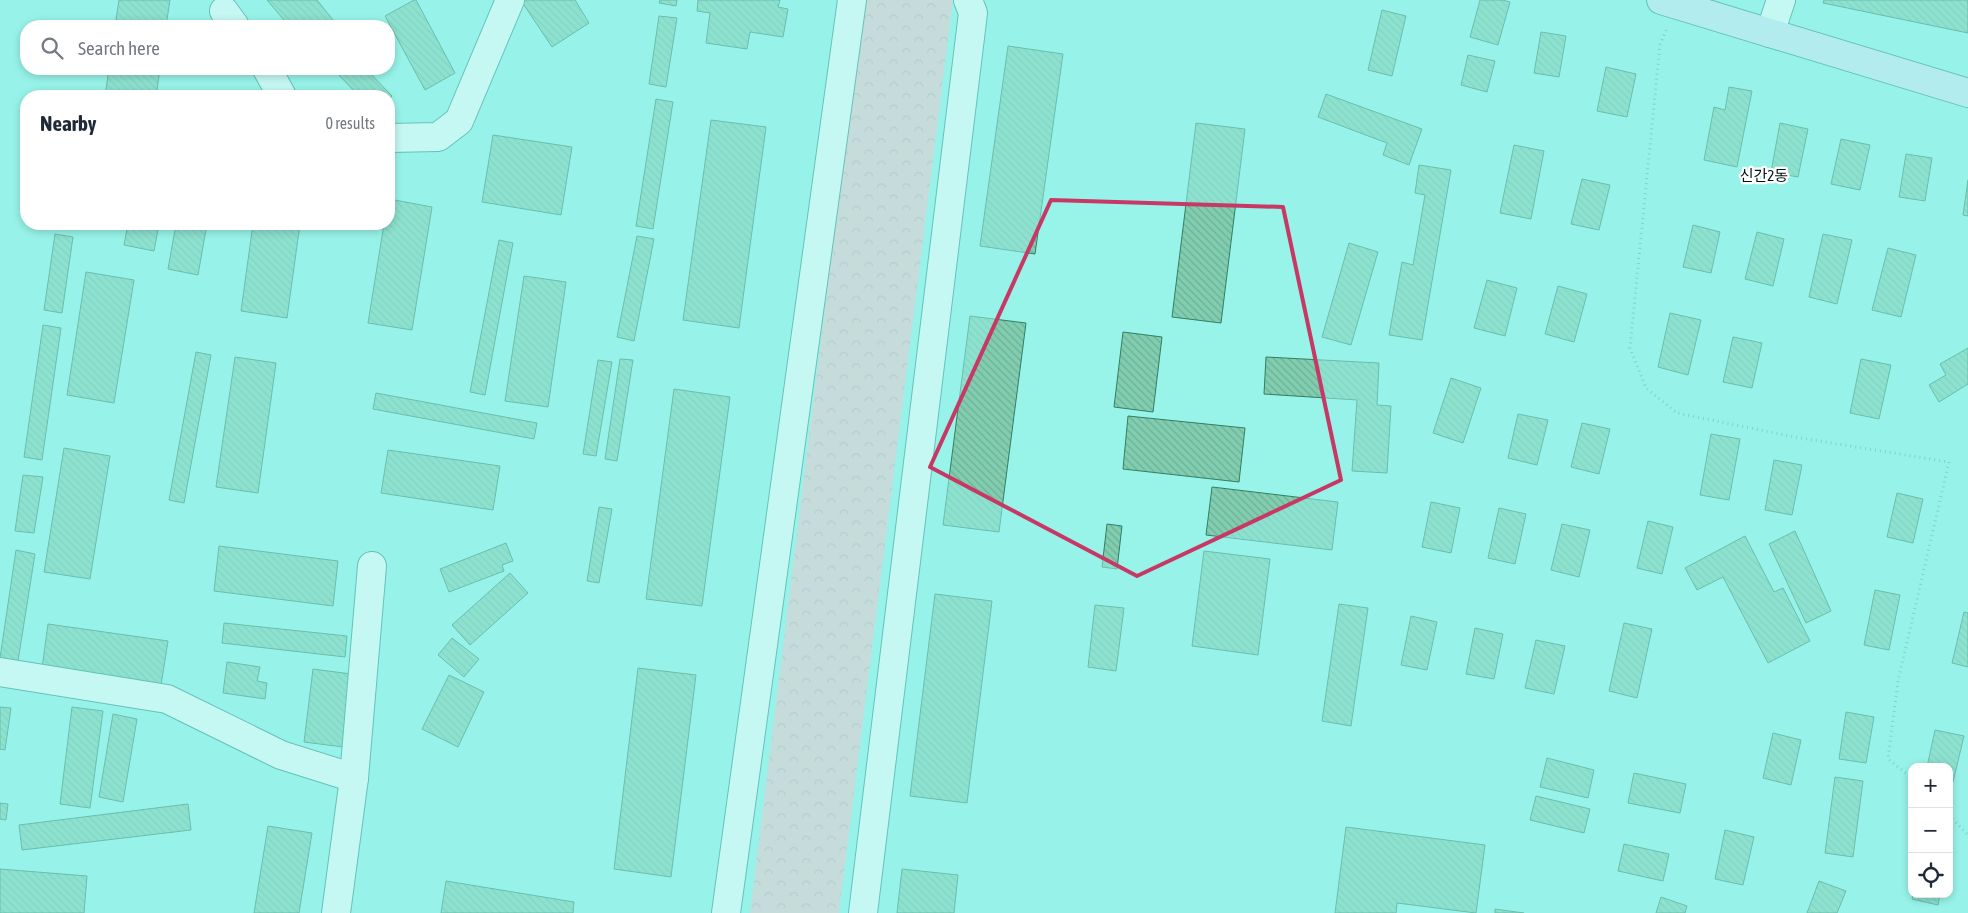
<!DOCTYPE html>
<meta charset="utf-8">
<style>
:root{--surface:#fff;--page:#f6f6f7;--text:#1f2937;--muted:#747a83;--line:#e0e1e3}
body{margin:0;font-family:"Asap Condensed","Noto Sans KR",sans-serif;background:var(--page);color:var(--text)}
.controls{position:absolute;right:15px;bottom:15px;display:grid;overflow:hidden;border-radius:10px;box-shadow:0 2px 8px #0003}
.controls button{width:45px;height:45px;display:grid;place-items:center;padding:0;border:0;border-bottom:1px solid var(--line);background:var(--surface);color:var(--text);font:25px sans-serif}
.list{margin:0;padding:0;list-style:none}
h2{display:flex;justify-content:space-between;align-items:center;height:65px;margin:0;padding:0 20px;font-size:21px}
h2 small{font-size:16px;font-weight:400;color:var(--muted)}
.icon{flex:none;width:28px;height:28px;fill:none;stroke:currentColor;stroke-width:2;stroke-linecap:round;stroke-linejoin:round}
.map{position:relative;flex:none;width:1968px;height:913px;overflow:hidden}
.search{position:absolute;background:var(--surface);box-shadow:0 2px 8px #0003;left:20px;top:20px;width:375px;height:55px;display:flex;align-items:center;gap:12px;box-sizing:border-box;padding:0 18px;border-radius:20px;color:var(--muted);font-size:19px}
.panel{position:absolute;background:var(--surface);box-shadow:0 2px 8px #0003;left:20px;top:90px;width:375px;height:140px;border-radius:20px}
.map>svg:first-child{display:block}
.park{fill:url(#park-crowns)}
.building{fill:url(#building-back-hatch);stroke:#317f64}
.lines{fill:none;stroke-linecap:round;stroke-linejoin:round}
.street-casing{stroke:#278880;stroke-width:30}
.secondary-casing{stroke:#278880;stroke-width:30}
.path{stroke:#67aaa3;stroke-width:3;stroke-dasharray:1 4;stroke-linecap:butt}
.street{stroke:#fff;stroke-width:28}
.secondary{stroke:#d4e5f4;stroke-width:28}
.marked{fill:none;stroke:#c73964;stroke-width:4;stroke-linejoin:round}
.labels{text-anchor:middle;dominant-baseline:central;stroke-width:4.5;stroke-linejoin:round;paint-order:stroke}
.quarter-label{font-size:15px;fill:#001311;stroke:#fff}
</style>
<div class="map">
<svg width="1968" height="913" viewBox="0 0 1968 913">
<defs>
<pattern id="park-crowns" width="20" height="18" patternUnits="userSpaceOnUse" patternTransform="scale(1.25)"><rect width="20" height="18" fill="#fcc0cb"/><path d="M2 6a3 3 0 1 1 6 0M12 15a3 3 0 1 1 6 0" fill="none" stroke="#d6a4ad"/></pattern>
<pattern id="building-back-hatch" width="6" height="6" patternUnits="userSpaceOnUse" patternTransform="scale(1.25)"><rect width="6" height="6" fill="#81cdaf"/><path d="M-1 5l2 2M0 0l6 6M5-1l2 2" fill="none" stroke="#6eaf96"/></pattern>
</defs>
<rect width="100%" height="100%" fill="#98f3e9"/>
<!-- park -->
<polygon class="park" points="863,0 953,0 839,913 750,913"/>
<!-- building -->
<g class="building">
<polygon points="119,0 170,0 166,26 115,26"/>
<polygon points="267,0 317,0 337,25 289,26"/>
<polygon points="414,0 416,0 455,73 425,90 385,16"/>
<polygon points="526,0 575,0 589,23 552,47 522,2"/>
<polygon points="660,0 677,0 676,6 659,3"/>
<polygon points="698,0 780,0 778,7 788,9 783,37 750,32 747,49 706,43 710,13 697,11"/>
<polygon points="1480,0 1502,0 1510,2 1498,45 1470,37"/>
<polygon points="1824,0 1968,0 1968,33 1823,3"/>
<polygon points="1382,10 1406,16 1392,76 1368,70"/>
<polygon points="659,16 677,18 666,87 649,84"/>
<polygon points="1541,32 1566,36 1559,77 1534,73"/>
<polygon points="1008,46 1063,54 1035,254 980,246"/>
<polygon points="1468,55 1495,61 1487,92 1461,85"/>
<polygon points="1606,67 1636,74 1627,117 1597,111"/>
<polygon points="109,69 160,69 156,96 105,96"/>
<polygon points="333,69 366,69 392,96 389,99 389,96 359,96"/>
<polygon points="1729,87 1752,91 1737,167 1704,160 1714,107 1725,110"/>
<polygon points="1326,94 1422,129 1409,165 1383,155 1387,143 1318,117"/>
<polygon points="656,99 673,102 653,229 636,226"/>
<polygon points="711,120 766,127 739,328 683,320"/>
<polygon points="1196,123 1245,129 1221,323 1172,317"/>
<polygon points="1780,123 1808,129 1798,177 1771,172"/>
<polygon points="493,135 572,147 561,215 482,202"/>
<polygon points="1841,139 1870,145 1860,190 1831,184"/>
<polygon points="1514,145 1544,151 1531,219 1500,213"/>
<polygon points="1906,154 1932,158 1925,201 1899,197"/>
<polygon points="1419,165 1451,170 1422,340 1389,335 1402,262 1413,265 1425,195 1415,193"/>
<polygon points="1582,179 1610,185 1599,230 1571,224"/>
<polygon points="1968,180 1968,216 1963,215"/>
<polygon points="389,199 432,207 412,330 368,323 384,224 389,224"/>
<polygon points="128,224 159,224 154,251 124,245"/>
<polygon points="176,224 207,224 198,275 168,269"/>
<polygon points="253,224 300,224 287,318 241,311"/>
<polygon points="1693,225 1720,232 1711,273 1683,267"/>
<polygon points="1757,232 1784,239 1773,286 1745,279"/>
<polygon points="55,234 73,237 62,313 44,310"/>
<polygon points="1823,234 1852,240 1837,304 1809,297"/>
<polygon points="637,236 654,239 634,341 617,337"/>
<polygon points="499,240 513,243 485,395 470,392"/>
<polygon points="1349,243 1378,252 1351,345 1322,337"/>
<polygon points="1888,248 1916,255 1901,317 1872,310"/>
<polygon points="86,272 134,280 114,403 67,395"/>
<polygon points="524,276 566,282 548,407 505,401"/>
<polygon points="1487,280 1517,288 1505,336 1474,328"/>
<polygon points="1558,286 1587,294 1574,342 1545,334"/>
<polygon points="1670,313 1701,320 1688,375 1658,367"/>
<polygon points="970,316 1026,323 999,532 943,525"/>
<polygon points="43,325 61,328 42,460 24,457"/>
<polygon points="1123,332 1162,337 1153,412 1114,407"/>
<polygon points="1733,337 1762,343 1752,388 1723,382"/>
<polygon points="1968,348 1968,384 1939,402 1929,385 1946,375 1940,364"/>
<polygon points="196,352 211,355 184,503 169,500"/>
<polygon points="235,357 276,363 258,493 216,487"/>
<polygon points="1266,357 1379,363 1377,405 1391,406 1387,473 1352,471 1357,400 1264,394"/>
<polygon points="620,359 633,360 617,461 605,459"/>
<polygon points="1861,359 1891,365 1879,419 1850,413"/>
<polygon points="598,360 612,362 596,456 583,454"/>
<polygon points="1451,378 1481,388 1463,443 1433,433"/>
<polygon points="674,389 730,397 702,606 646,599"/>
<polygon points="376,393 537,423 534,439 373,409"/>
<polygon points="1518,414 1548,420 1537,465 1508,458"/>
<polygon points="1128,416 1245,428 1239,482 1123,469"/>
<polygon points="1582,423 1610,429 1599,474 1571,467"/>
<polygon points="1711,434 1740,439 1729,500 1700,495"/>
<polygon points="64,448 110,456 90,579 44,572"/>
<polygon points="388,450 500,466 493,510 381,493"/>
<polygon points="1774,460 1802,465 1792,515 1765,510"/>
<polygon points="23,475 43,477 34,533 15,531"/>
<polygon points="1212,487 1338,502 1332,550 1206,535"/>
<polygon points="1897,493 1923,499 1913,543 1887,537"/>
<polygon points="1431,502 1460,508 1451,553 1422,547"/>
<polygon points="599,507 612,509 599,583 587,581"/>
<polygon points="1499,508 1526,514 1515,564 1488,558"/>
<polygon points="1648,521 1673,527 1662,574 1637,568"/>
<polygon points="1107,524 1122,526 1117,569 1102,567"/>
<polygon points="1562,524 1590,530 1579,577 1551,570"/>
<polygon points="1795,531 1831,611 1806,623 1769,544"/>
<polygon points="1745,536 1774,592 1783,588 1810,641 1768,663 1723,577 1697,590 1685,568"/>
<polygon points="506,543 513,561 502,565 504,571 449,592 440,569"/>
<polygon points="219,546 338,561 333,606 214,591"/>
<polygon points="16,550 35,554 18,661 0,658"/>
<polygon points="1204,551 1270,559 1258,655 1192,646"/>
<polygon points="510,573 528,593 470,645 452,625"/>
<polygon points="1875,590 1900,595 1889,650 1864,645"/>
<polygon points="935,594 992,601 967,803 910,796"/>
<polygon points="1339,604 1368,608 1351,726 1322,721"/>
<polygon points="1095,605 1124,608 1116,671 1088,667"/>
<polygon points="1964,612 1968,613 1968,667 1952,663"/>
<polygon points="1411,616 1437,622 1427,670 1401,665"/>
<polygon points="224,623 347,636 345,657 222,643"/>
<polygon points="1624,623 1652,629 1637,698 1609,691"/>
<polygon points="48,624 168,641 161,685 42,668"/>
<polygon points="1475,628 1503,634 1494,679 1466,674"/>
<polygon points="452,638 479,659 464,677 438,655"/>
<polygon points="1536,640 1565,646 1554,694 1525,688"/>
<polygon points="227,662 260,667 257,681 267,683 265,699 223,693"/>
<polygon points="638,668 696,675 671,877 614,869"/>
<polygon points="313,669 351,674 343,747 304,742"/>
<polygon points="449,675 484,692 458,747 422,729"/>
<polygon points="0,707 11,708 5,750 0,749"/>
<polygon points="72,707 103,711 90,808 60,804"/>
<polygon points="1846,712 1874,717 1866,763 1839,759"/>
<polygon points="113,714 137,719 123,802 99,797"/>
<polygon points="1935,730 1964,736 1953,782 1949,782 1949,767 1927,767"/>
<polygon points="1773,733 1801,740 1791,785 1763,778"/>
<polygon points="1547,758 1594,770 1588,798 1540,787"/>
<polygon points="1634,773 1686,784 1680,813 1628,803"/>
<polygon points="1835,777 1863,781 1853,857 1825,853"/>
<polygon points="1536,796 1590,809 1584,833 1530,820"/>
<polygon points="0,803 8,804 6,820 0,819"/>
<polygon points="188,804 191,830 22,850 19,825"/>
<polygon points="268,826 312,833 299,913 254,913"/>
<polygon points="1346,827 1485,845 1476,913 1397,903 1396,913 1335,913"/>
<polygon points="1725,830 1754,837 1743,885 1715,879"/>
<polygon points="1624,844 1669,854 1663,881 1618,871"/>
<polygon points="0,869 87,876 84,913 0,913"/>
<polygon points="902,869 958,875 954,913 897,913"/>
<polygon points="446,881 574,902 573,913 441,913"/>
<polygon points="1819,881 1846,891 1837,913 1807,913"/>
<polygon points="1913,894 1940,894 1938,905 1912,899"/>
<polygon points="1661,897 1687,906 1685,913 1656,913"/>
<polygon points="1495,909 1524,913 1495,913"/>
</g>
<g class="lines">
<!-- street casing -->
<g class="street-casing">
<g id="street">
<polyline points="224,11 235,26"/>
<polyline points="1770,33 1781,0"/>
<polyline points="267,69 282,96"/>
<polyline points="389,138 438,137 459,121 510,0"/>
<polyline points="0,672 167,699 281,755 354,778"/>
<polyline points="336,913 354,778 372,566"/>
<polyline points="726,913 852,0"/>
<polyline points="863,913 973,13 968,0"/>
</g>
</g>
<!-- secondary casing -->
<g class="secondary-casing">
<polyline id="secondary" points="1661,0 1968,93"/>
</g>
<!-- path -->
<g class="path">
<polyline points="1666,30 1660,45 1630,348 1646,388 1677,413 1800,438 1949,462 1898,681 1888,759 1912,778"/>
<polyline points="1949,815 1968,835"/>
</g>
<!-- street -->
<use href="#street" class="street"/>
<!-- secondary -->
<use href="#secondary" class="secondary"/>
</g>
<!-- marked area -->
<path d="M0 0H1968V913H0ZM1051,200L1283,207L1341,480L1137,576L930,467Z" fill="#98f3e9" fill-opacity=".55" fill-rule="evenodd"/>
<path class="marked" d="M1051,200L1283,207L1341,480L1137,576L930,467Z"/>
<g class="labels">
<!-- quarter labels -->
<g class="quarter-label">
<text x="1764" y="175">신간2동</text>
</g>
</g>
</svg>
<div class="controls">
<button>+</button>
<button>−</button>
<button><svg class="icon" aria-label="locate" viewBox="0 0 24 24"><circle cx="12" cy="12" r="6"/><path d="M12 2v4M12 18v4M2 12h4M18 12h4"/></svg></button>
</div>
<div class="search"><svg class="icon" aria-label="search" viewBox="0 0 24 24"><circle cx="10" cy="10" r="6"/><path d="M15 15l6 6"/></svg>Search here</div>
<section class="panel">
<h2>Nearby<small>0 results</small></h2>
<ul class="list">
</ul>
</section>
</div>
